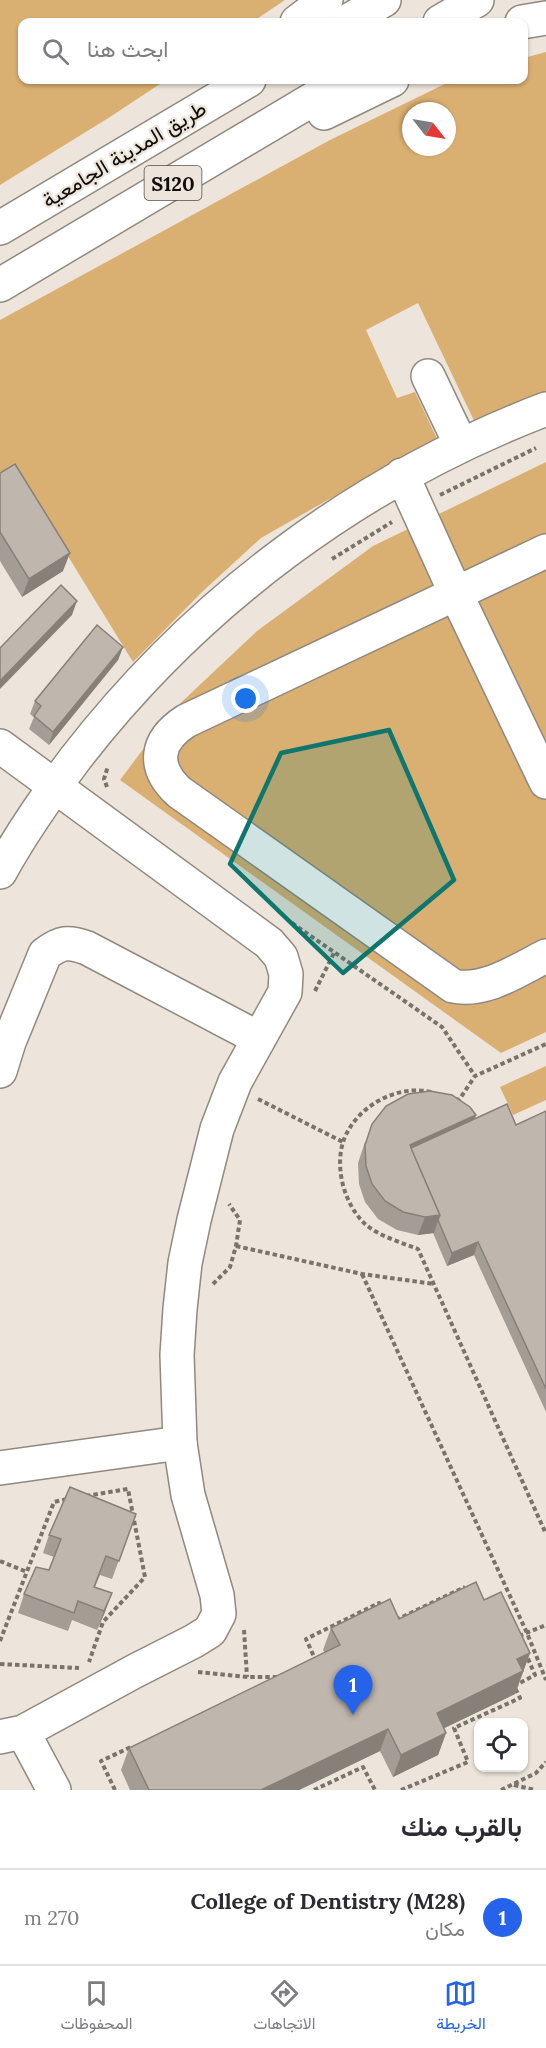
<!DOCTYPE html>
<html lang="ar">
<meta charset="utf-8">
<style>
:root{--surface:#fff;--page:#f2f2f3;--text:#2b2b33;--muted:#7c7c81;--line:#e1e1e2;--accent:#2563eb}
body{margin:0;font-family:Lora,Vazirmatn,serif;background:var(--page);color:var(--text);direction:rtl}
.controls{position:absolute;right:18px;bottom:18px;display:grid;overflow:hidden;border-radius:12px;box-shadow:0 2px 4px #0004}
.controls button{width:54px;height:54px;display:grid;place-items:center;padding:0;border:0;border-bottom:2px solid var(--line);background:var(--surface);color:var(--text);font:30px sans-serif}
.compass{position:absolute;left:402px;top:102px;width:54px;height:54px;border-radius:50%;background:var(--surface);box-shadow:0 2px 4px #0004;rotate:121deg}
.you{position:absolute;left:246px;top:699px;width:21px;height:21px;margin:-15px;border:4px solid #fff;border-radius:50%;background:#1a73e8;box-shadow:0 0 0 9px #1a73e833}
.badge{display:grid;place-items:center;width:39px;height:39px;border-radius:50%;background:var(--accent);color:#fff;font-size:20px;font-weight:700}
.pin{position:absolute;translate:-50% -50px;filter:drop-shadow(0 2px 3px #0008)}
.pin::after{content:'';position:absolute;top:32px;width:21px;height:18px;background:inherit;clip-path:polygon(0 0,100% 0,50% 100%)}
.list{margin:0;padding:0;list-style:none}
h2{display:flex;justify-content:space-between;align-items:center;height:78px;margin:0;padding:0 24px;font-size:26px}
h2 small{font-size:20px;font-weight:400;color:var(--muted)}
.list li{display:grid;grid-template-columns:39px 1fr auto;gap:18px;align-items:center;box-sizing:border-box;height:96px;padding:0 24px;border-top:2px solid var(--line)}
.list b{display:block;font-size:22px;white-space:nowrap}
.list p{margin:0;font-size:20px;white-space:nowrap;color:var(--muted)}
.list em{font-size:20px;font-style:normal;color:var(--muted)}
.icon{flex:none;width:33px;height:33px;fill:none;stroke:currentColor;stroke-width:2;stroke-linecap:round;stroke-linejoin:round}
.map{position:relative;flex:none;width:546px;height:1790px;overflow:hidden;direction:ltr}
.search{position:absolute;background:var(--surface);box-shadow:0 2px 4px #0004;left:18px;right:18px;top:18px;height:66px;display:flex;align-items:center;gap:15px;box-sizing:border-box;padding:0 21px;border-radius:12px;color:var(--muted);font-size:22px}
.sheet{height:174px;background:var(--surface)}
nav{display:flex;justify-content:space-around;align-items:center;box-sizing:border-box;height:84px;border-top:2px solid var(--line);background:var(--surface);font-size:16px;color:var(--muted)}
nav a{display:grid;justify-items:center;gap:3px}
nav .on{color:var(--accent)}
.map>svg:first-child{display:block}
.green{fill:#daaf72;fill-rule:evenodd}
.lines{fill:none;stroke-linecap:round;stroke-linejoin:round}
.minor-casing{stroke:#90897f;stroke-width:36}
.major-casing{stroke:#90897f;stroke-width:36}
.path{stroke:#79736d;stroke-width:4;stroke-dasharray:4.5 3;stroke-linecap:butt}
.minor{stroke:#fff;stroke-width:33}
.major{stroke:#fff;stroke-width:33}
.wall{fill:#a49d95}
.shaded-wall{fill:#868079}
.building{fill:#bfb7ad;stroke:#868079;stroke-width:1.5}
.marked{fill:#0f766e;fill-opacity:0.2;stroke:#0f766e;stroke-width:4.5;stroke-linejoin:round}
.labels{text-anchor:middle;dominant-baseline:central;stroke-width:4.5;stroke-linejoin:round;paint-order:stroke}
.shield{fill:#ede5db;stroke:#524e49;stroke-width:1.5}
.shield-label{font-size:20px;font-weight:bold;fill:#100d0a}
.street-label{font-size:21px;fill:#100d0a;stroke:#ede5db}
</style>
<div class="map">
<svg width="546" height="1790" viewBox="0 0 546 1790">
<rect width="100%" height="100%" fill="#ede5db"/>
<!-- green -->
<g class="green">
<polygon points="0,0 285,0 252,22 22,22 22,80 166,80 110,117 0,185"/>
<path d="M546,52V398L478,429L418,303L366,330L397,398L415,392L440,445L347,489L261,538L202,592L133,662L15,470L0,478V320L330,140L453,80H524V58ZM411,111H447V147H411Z"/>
<polygon points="546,462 546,1032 501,1053 120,780 171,712 257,631 373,546"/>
<polygon points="546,1066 546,1100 513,1115 500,1087"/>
</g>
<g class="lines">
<!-- minor casing -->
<g class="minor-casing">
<g id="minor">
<polyline points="428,376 461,445"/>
<polyline points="402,475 456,594 546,782"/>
<path d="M546,551L186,721C155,741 152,767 179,792L453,986C485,993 518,970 546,956"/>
<polyline points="0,746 269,943 281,957 286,974 285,992 235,1082 217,1129 194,1220 185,1263 180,1309 177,1355 180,1443 188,1495 217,1595 219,1614 210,1631 194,1641 135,1671 23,1732 0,1737"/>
<path d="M0,872C22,832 48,795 75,759C197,601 360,480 546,409"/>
<path d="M0,1071L9,1042L45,954C61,942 68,941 87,948L258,1038"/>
<polyline points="0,1468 180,1443"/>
<polyline points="23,1732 54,1790"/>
</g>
</g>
<!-- major casing -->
<g class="major-casing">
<g id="major">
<polyline points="297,22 326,0"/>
<polyline points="346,22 384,0"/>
<polyline points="440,22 477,0"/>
<polyline points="522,22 546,18"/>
<polyline points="324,113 392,80"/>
<polyline points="0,228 249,80"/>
<polyline points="0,285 345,80"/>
</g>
</g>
<!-- path -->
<g class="path">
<polyline points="440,495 536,448"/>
<polyline points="332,559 392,522"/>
<polyline points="107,787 104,779 108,766"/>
<polyline points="292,923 442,1027 475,1076"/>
<polyline points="315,991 334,953"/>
<path d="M431,1092C396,1084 355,1107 343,1142C335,1169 344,1203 364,1223C378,1236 400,1242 418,1249L546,1534"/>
<polyline points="258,1099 343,1142"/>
<polyline points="456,1099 459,1100 475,1076 546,1044"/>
<polyline points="236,1246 362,1274 434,1284"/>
<polyline points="362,1274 527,1633 546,1680"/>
<polyline points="213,1284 230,1267 236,1246 240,1220 229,1204"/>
<polyline points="86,1496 128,1489 145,1577 103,1622 89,1662"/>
<polyline points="0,1561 27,1572"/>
<polyline points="396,1620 465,1587"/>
<polyline points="244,1630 247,1677"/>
<polyline points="519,1636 546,1625"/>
<polyline points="0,1641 54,1502 67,1499"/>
<polyline points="315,1661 316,1661 306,1639 379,1603 381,1607"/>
<polyline points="0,1664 79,1668"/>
<polyline points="198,1672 247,1677 277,1677"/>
<polyline points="514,1785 535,1790"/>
<polyline points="115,1790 101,1761 131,1747"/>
<polyline points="314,1790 363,1767 375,1790"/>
<polyline points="401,1790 468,1762 454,1728 520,1698 514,1686 535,1675 526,1654"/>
<polyline points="501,1790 536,1773 546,1762"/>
</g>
<!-- minor -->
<use href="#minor" class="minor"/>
<!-- major -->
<use href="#major" class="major"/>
</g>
<!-- wall -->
<g class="wall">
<polygon points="0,473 63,571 22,597 0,561"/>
<polygon points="123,647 118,660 49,745 29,729 34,717 30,714 35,701"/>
<polygon points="546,1111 546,1412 474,1255 447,1266 433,1233 418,1235 397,1230 378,1219 365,1202 359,1184 358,1163 365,1142 476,1115 475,1119 516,1125"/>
<polygon points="136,1514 112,1579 100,1575 95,1587 105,1612 97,1630 72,1620 68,1631 18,1613 24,1594 49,1570 54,1557 43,1553 49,1535"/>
<polygon points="484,1600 530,1653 515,1694 444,1728 446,1733 438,1755 393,1777 380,1751 299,1790 130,1790 121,1770 129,1748 325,1653 323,1650 331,1628 399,1619"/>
</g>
<!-- shaded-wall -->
<g class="shaded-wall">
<polygon points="70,553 63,571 22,597 29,579"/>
<polygon points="77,601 72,615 0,689 0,681"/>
<polygon points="123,647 118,660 49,745 53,732"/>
<polygon points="476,1115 469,1133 412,1159 410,1145"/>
<polygon points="440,1215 434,1233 418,1235 425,1217"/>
<polygon points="478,1242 474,1255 447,1266 452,1253"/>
<polygon points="112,1593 105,1612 97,1630 104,1611"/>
<polygon points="530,1653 515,1694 428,1736 437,1713 517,1659"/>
<polygon points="388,1729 380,1751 299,1790 261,1790"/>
<polygon points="446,1733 438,1755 393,1777 401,1755"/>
</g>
<!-- building -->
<g class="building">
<polygon points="15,464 70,553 29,579 0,532 0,473"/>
<polygon points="61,585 77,601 0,681 0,648"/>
<polygon points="97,625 123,647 53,732 34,716 41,706 35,701"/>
<polygon points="430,1091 452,1095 470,1107 476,1115 410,1145 440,1215 425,1217 403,1212 385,1201 372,1184 366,1166 365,1145 372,1124 386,1106 408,1094"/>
<polygon points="507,1104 516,1125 546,1111 546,1389 478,1242 452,1253 438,1220 440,1215 411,1148"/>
<polygon points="70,1487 136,1514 119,1561 106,1556 94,1587 112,1593 104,1611 78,1601 74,1613 24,1594 36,1567 49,1570 61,1539 49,1535"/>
<polygon points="476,1582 484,1600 501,1592 530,1653 517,1659 523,1671 437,1713 446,1733 401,1755 388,1729 261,1790 149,1790 129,1748 340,1645 331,1628 390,1599 399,1619"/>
</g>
<!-- marked area -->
<path class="marked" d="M389,730L454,880L343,973L230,864L281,753Z"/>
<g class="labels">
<!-- shield labels -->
<rect class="shield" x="144.5" y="166" width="57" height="34" rx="4.5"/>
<g class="shield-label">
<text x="173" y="183">S120</text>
</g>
<!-- street labels -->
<g class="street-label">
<text transform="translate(124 154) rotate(-31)">طريق المدينة الجامعية</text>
</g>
</g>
</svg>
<div class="controls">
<button><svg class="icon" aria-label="locate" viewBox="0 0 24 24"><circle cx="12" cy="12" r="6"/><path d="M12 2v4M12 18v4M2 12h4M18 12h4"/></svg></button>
</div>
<svg class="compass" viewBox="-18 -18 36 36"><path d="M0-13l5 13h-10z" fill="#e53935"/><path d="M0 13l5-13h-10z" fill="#7c7c81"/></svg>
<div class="you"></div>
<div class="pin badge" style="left:353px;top:1715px">1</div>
<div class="search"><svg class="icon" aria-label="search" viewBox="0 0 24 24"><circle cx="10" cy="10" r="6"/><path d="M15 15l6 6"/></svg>ابحث هنا</div>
</div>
<section class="sheet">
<h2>بالقرب منك<small></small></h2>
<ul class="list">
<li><span class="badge">1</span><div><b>College of Dentistry (M28)</b><p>مكان</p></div><em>270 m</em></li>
</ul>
</section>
<nav>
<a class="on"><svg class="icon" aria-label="map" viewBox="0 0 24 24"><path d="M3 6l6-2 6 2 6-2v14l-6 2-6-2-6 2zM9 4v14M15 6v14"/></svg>الخريطة</a>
<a><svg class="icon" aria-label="directions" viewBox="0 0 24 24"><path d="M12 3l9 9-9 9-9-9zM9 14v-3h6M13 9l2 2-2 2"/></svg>الاتجاهات</a>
<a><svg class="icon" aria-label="saved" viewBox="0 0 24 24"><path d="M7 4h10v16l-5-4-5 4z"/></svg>المحفوظات</a>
</nav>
